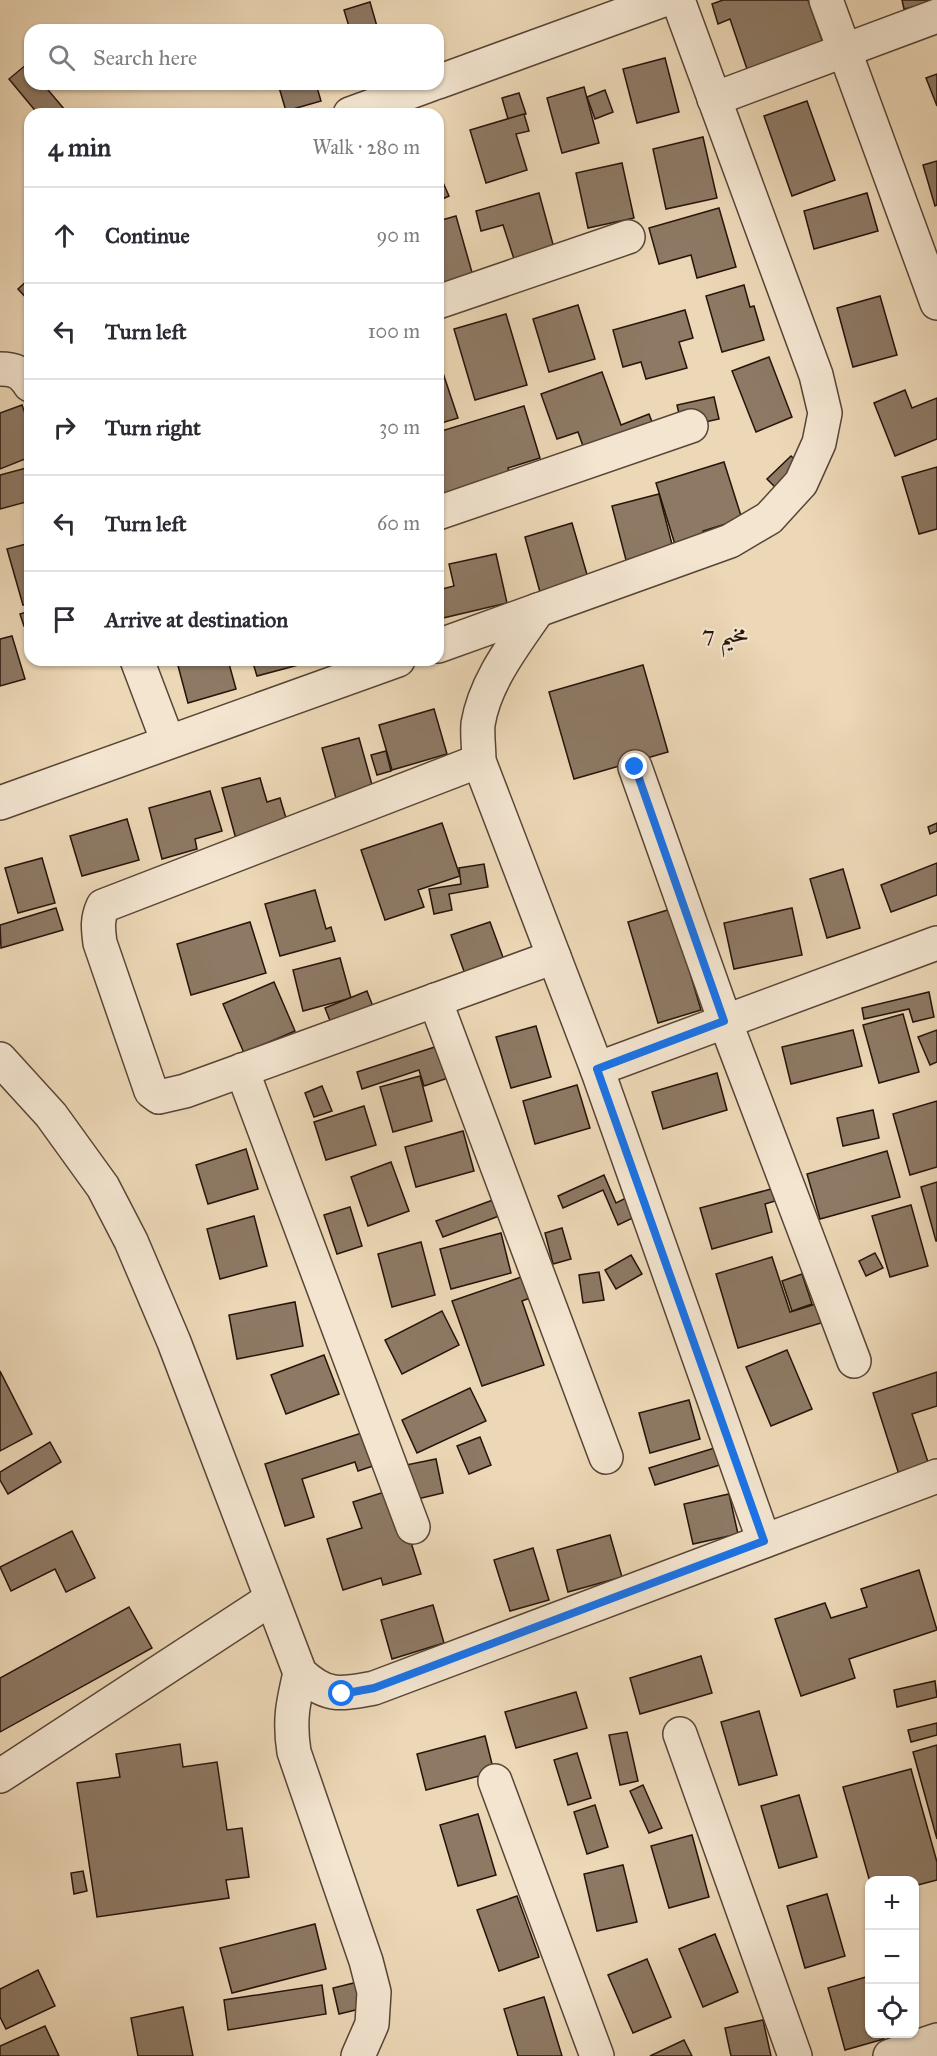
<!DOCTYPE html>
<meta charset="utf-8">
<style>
:root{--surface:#fff;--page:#f2f2f3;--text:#2b2b33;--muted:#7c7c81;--line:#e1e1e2}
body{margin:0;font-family:"IM FELL Great Primer",Amiri,serif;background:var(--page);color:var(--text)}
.controls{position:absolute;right:18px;bottom:18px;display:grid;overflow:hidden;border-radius:12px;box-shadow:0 2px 4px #0004}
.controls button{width:54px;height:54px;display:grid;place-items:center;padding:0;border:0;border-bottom:2px solid var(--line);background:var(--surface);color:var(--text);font:30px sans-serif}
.stop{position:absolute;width:18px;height:18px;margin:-14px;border:4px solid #1a73e8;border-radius:50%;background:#fff}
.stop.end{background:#1a73e8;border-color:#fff;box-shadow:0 2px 6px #0008}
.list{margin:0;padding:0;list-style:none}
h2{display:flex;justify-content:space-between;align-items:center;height:78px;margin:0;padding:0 24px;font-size:26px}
h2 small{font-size:20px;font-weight:400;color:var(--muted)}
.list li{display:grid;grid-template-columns:39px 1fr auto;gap:18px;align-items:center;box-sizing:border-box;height:96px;padding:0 24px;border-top:2px solid var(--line)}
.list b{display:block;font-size:22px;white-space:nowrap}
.list em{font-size:20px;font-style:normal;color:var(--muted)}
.icon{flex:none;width:33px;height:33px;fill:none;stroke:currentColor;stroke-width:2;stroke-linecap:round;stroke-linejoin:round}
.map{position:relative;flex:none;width:937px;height:2056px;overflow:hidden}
.search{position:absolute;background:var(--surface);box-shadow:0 2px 4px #0004;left:24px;top:24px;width:420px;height:66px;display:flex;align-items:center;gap:15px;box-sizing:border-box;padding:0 21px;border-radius:18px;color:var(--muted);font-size:22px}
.panel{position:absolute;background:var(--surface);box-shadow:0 2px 4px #0004;left:24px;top:108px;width:420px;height:558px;border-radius:18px}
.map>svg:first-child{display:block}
.building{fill:#8d7964;stroke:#26140b;stroke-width:1.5}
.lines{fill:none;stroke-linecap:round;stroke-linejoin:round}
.street-casing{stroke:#584536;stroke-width:36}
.street{stroke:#f3e5d0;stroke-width:33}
.route{stroke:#1a73e8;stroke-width:8}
.labels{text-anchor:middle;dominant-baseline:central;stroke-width:4.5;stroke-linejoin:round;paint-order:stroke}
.neighbourhood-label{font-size:24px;fill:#26140b;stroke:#f3e5d0}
</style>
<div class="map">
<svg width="937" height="2056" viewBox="0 0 937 2056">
<rect width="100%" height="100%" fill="#ecd7b6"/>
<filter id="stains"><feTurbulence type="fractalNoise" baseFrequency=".00333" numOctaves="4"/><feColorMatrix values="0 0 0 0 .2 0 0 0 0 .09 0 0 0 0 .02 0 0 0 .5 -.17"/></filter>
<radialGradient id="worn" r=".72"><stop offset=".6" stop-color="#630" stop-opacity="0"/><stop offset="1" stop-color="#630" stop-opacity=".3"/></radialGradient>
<!-- building -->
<g class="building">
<polygon points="723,0 808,0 823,43 747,69 730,19 718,24 712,4"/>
<polygon points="902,0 937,0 937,2 904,9"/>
<polygon points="370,2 378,30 350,30 344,10"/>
<polygon points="665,58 679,112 637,123 623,69"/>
<polygon points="27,64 30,68 30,84 43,84 65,110 61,114 38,114 9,79"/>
<polygon points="937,74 937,106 926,78"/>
<polygon points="278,84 316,84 321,101 286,111"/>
<polygon points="584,87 599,143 562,153 547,98"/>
<polygon points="605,90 613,112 595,119 587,97"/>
<polygon points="519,93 526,114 508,119 502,98"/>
<polygon points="807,101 835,180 792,196 764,116"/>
<polygon points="524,114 529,131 516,134 527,170 486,183 470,130"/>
<polygon points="703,137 717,198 666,209 653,149"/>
<polygon points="937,161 937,205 935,206 923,165"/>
<polygon points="622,163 634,218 588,228 576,173"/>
<polygon points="438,171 449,196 438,201"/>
<polygon points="539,193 554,248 514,259 503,225 481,231 476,211"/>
<polygon points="867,193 878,231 814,249 804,211"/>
<polygon points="719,208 736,267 697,278 691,255 659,264 649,228"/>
<polygon points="456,216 473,276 438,286 438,221"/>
<polygon points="30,278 30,302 18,289"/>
<polygon points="744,285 750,307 754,306 764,340 722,352 706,296"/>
<polygon points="880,296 897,355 853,367 837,308"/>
<polygon points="578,305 595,359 549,372 533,319"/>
<polygon points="685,310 693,338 679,342 687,368 646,379 641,362 623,367 613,330"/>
<polygon points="506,314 527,385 475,400 454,329"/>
<polygon points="769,357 792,417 756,432 732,371"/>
<polygon points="438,358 458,418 438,424"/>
<polygon points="602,372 621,425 649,414 658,438 589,463 578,432 557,439 541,394"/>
<polygon points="905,390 912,408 937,398 937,439 895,456 874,403"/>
<polygon points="714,397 719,419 682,427 677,405"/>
<polygon points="22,405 30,427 30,457 0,469 0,413"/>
<polygon points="524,406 540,458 508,468 517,498 438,498 438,432"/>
<polygon points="791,456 811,475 787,499 767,479"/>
<polygon points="724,462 742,519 703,531 706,542 677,551 656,483"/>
<polygon points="30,467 30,501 0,509 0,475"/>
<polygon points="937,467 937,529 919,534 902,477"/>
<polygon points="659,494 673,548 626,560 612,506"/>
<polygon points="572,523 588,578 540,592 525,537"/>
<polygon points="30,543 30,603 23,605 7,549"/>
<polygon points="496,554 507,603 443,618 438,590 454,586 449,564"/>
<polygon points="30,611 30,624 24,626 20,614"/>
<polygon points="12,636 25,679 0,686 0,639"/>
<polygon points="185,660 228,660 236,689 188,703 177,662"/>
<polygon points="252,660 317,660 257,676"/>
<polygon points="643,665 668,752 574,779 549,692"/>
<polygon points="434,709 447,754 392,770 379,725"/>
<polygon points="359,738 374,792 337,802 322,748"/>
<polygon points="386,751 391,771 377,775 371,755"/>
<polygon points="260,778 267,802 280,798 288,825 236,839 222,788"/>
<polygon points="210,791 222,831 195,839 197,849 162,859 149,808"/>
<polygon points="127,819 139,860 82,876 70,836"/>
<polygon points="442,823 460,876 418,890 424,907 385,920 361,850"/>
<polygon points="937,823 937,831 930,834 928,827"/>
<polygon points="42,858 55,903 18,913 5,868"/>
<polygon points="937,863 937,895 891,912 881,885"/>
<polygon points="484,864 488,887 449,894 452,910 434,914 429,889 461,884 459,868"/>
<polygon points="843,869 860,928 827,938 810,879"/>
<polygon points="315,890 326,929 331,927 335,941 280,956 265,904"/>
<polygon points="56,908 63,930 1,948 0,925"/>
<polygon points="792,908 802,955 734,969 724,923"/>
<polygon points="671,909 701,1010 658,1023 628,922"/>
<polygon points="250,922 266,973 191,995 177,944"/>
<polygon points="490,922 504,960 465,974 451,935"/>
<polygon points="340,958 351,998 303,1011 293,970"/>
<polygon points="274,982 295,1031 244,1053 223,1004"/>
<polygon points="367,991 382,1030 340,1046 325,1008"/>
<polygon points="929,992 934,1017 913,1022 909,1009 864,1019 862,1008"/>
<polygon points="903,1014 919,1072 879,1083 863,1025"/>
<polygon points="536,1026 551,1077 511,1088 496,1037"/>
<polygon points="853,1030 862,1066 791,1084 782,1047"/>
<polygon points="937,1030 937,1062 930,1065 918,1037"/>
<polygon points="441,1045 451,1077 424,1086 419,1070 362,1089 357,1072"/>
<polygon points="717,1073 727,1110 663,1129 652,1092"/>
<polygon points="420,1076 432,1121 393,1132 380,1087"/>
<polygon points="577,1085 590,1128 535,1144 523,1101"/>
<polygon points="322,1086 332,1111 314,1117 305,1093"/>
<polygon points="937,1101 937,1167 910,1175 893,1114"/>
<polygon points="364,1106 376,1145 326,1160 314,1122"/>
<polygon points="873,1110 879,1138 843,1146 837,1118"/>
<polygon points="463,1131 474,1171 416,1187 405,1147"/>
<polygon points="246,1149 258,1189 208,1204 196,1165"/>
<polygon points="887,1151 900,1197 820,1219 807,1174"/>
<polygon points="391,1162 409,1211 368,1226 351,1177"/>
<polygon points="604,1175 616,1203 628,1197 637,1216 618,1225 603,1190 563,1208 558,1196"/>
<polygon points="937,1182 937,1241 936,1241 921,1187"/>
<polygon points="771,1189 775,1201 765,1204 772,1232 712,1249 700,1208"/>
<polygon points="501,1197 507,1213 443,1237 436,1221"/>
<polygon points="911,1205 928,1266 890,1277 872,1216"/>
<polygon points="350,1207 362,1246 337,1254 324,1215"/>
<polygon points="254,1216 267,1266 220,1279 207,1229"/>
<polygon points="562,1228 571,1259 553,1264 545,1233"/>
<polygon points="501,1233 511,1273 451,1289 440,1249"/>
<polygon points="421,1242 435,1295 392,1307 378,1254"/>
<polygon points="875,1253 883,1268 866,1276 859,1261"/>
<polygon points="631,1255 642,1274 616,1289 605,1270"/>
<polygon points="772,1257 790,1312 816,1304 821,1323 738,1348 716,1274"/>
<polygon points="599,1272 604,1300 583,1303 579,1275"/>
<polygon points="530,1274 538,1295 522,1301 544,1365 482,1386 452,1301"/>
<polygon points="802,1274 812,1304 792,1311 782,1281"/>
<polygon points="295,1302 303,1346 237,1359 229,1315"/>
<polygon points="442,1311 459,1345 402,1374 385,1340"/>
<polygon points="787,1350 812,1409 771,1426 746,1367"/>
<polygon points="324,1355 339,1394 286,1414 271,1375"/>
<polygon points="0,1371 32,1434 0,1451"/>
<polygon points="937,1372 937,1406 912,1414 933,1477 903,1487 873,1393"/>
<polygon points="470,1388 486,1421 417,1453 402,1420"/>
<polygon points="689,1400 700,1439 650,1453 639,1413"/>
<polygon points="368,1431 379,1464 358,1471 355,1462 302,1479 314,1517 285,1526 265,1464"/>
<polygon points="480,1437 491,1465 469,1474 457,1446"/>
<polygon points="50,1442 61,1462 8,1494 0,1480 0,1472"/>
<polygon points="718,1447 723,1464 655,1485 649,1468"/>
<polygon points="436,1459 443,1493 413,1500 406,1465"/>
<polygon points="394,1489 421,1574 383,1585 381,1578 343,1590 327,1539 362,1528 353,1502"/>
<polygon points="729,1494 738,1534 693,1544 684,1504"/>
<polygon points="72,1531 95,1578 66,1592 55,1569 11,1591 0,1567"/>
<polygon points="610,1535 622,1577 568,1592 557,1550"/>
<polygon points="533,1548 549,1600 510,1611 494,1560"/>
<polygon points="919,1570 937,1630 849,1659 855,1678 801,1696 775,1619 825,1603 831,1618 867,1607 861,1589"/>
<polygon points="433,1605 444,1643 392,1659 381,1620"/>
<polygon points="129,1607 152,1648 0,1732 0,1678"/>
<polygon points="701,1656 712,1693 640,1714 630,1678"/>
<polygon points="935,1681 937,1697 897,1707 894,1690"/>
<polygon points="576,1692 587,1728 516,1748 505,1712"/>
<polygon points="759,1711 777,1775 739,1785 721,1722"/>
<polygon points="937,1723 937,1735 911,1742 908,1730"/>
<polygon points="627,1732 638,1781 620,1785 609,1735"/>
<polygon points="485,1736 494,1772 426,1790 417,1754"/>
<polygon points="180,1744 183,1767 217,1762 227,1830 242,1828 249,1877 226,1880 229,1898 97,1917 77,1783 120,1777 116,1754"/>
<polygon points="937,1745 937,1839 913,1752"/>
<polygon points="577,1753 591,1798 568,1805 554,1760"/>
<polygon points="911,1769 937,1862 937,1880 914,1886 914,1880 870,1880 870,1882 843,1787"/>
<polygon points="643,1785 662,1828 649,1833 630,1791"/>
<polygon points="799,1795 817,1857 779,1868 761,1806"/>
<polygon points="595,1805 608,1847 587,1854 574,1812"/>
<polygon points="478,1814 496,1875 458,1886 440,1825"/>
<polygon points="692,1835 709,1897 669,1908 651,1846"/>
<polygon points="623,1865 637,1922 597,1931 584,1874"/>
<polygon points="83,1871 87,1891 74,1894 71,1873"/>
<polygon points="827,1894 845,1956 805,1968 787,1906"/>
<polygon points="517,1896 539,1957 499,1971 477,1910"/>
<polygon points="315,1924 326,1969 232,1993 220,1948"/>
<polygon points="715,1934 738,1992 703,2007 679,1949"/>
<polygon points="647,1959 671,2017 633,2033 608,1975"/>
<polygon points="38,1970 55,2006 6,2029 0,2017 0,1989"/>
<polygon points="866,1977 870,1990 870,2034 882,2034 884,2039 845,2050 828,1988"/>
<polygon points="362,1981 368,2007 339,2014 333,1988"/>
<polygon points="322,1985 326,2014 228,2030 224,2000"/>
<polygon points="544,1997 562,2056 518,2056 504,2009"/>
<polygon points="183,2007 193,2056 138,2056 131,2018"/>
<polygon points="763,2020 771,2056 731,2056 725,2028"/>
<polygon points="45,2026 59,2056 0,2056 0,2046"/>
<polygon points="684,2040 692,2056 650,2056"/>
</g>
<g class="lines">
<!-- street casing -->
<g class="street-casing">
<g id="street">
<polyline points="826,0 937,303"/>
<polyline points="438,82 663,0"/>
<polyline points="714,99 937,16"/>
<polyline points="350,114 432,84"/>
<polyline points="438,302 628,237"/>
<path d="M0,369C14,369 22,372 30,385"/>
<polyline points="438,513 691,426"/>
<path d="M538,610C515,644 485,681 478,724C477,736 479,749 479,761L597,1069L764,1541"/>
<polyline points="438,646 730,541 769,518 801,483 819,443 825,413 816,375 678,0"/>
<polyline points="137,660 168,742"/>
<path d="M479,761L103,906C97,919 98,928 100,943L151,1091L159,1097L185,1091L554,957"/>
<polyline points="635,767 725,1021 854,1361"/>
<polyline points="0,803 398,660"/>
<polyline points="435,1000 606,1457"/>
<path d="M0,1059L51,1115L103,1187L131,1241L174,1342L300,1673C327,1698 340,1694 374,1688L937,1476"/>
<polyline points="597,1069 937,943"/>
<polyline points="242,1070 413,1527"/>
<path d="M300,1673C293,1703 289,1720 294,1752L366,1961L374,1992L372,2024L358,2056"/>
<polyline points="680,1734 795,2056"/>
<polyline points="0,1776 271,1599"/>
<polyline points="495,1781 597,2056"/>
<polyline points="890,2056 937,2040"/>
</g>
</g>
<!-- street -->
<use href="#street" class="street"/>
</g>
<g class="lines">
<!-- route -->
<polyline class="route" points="342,1694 374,1688 764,1541 597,1069 724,1021 635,767"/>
</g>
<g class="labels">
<!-- neighbourhood labels -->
<g class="neighbourhood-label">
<text x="725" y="634">مخيم 7</text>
</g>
</g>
<rect width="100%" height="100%" filter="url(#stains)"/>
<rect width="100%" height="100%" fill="url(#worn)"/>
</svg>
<div class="controls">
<button>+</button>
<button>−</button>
<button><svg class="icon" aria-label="locate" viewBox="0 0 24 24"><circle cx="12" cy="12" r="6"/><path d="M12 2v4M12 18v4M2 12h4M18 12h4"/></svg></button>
</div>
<div class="stop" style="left:342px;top:1694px"></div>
<div class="stop end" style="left:635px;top:767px"></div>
<div class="search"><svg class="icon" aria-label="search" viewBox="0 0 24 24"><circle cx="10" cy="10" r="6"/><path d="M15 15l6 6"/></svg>Search here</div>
<section class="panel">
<h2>4 min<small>Walk · 280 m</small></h2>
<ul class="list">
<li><svg class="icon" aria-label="ahead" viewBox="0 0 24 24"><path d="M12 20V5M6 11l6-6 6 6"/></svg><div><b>Continue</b></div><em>90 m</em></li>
<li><svg class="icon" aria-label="left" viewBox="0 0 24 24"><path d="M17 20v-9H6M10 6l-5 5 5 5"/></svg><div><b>Turn left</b></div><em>100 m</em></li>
<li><svg class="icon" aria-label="right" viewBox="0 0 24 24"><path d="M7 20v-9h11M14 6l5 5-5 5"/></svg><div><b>Turn right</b></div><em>30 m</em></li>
<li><svg class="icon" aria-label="left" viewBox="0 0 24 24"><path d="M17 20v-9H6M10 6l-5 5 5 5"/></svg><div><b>Turn left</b></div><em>60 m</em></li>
<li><svg class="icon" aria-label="arrive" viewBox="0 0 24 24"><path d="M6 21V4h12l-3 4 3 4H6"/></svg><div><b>Arrive at destination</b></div></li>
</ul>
</section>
</div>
